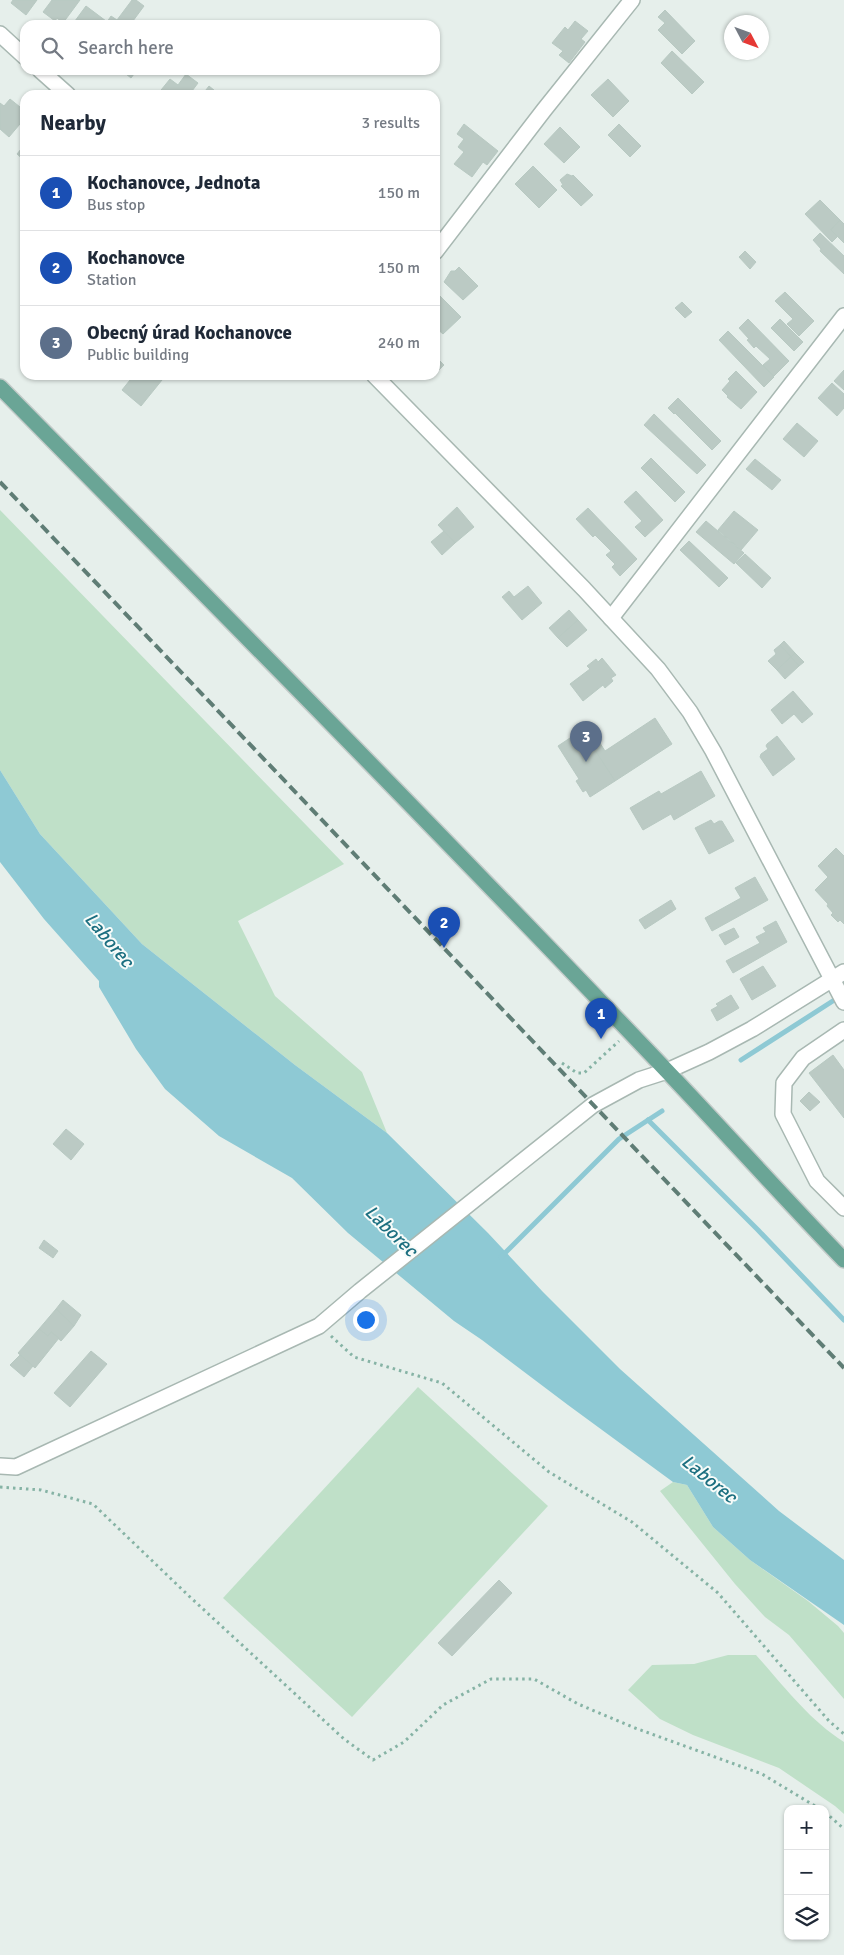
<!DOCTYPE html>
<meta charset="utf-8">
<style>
:root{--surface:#fff;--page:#f2f2f3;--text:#1f2937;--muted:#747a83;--line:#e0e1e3;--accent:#7f5249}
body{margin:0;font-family:Signika,sans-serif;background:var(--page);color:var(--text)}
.controls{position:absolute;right:15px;bottom:15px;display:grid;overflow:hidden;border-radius:10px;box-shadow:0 1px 4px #0004}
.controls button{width:45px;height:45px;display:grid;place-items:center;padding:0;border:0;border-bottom:1px solid var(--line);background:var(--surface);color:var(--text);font:25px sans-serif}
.compass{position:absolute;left:724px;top:15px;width:45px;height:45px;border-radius:50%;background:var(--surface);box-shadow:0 1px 4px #0004;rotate:131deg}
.you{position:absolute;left:365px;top:1319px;width:18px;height:18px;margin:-12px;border:4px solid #fff;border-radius:50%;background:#1a73e8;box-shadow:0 0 0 8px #1a73e833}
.badge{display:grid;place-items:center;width:32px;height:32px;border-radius:50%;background:var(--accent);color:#fff;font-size:16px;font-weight:700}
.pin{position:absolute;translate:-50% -41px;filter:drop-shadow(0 1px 2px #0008)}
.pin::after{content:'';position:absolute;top:26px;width:18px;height:15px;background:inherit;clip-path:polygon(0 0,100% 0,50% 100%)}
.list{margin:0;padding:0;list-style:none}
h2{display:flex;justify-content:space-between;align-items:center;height:65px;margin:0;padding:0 20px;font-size:21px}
h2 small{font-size:16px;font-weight:400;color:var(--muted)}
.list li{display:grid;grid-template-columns:32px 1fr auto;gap:15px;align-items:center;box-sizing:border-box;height:75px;padding:0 20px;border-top:1px solid var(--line)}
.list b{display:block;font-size:19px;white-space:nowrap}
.list p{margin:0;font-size:16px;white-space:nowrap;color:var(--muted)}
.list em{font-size:16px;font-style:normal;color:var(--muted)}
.icon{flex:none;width:28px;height:28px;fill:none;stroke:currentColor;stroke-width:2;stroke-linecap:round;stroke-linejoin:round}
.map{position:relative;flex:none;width:844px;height:1955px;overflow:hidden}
.search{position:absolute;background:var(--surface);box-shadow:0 1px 4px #0004;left:20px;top:20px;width:420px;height:55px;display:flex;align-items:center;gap:12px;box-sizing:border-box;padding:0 18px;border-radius:15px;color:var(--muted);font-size:19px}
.panel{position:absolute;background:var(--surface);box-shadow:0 1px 4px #0004;left:20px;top:90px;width:420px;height:290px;border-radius:15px}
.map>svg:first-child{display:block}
.green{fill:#bfe0c8}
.water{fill:#8ec9d4}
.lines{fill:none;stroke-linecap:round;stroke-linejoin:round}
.stream{stroke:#8ec9d4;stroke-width:5}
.building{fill:#bbcac4;stroke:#b8c9c2}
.minor-casing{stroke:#a8b8b2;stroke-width:18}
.major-casing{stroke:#c2cac8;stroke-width:18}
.path{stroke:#86b3a5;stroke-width:3;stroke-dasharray:2.5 4;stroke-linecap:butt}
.minor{stroke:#fff;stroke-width:15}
.major{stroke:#6aa596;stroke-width:15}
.rail{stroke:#5f7d75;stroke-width:4;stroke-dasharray:10 5;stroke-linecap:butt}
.labels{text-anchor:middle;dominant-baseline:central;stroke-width:4;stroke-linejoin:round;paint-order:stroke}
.water-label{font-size:19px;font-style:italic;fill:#1c6f80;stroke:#f7fbf9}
</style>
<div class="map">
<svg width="844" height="1955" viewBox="0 0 844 1955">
<rect width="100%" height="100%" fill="#e6efeb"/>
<!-- green -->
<g class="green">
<polygon points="0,510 344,864 238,921 275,996 362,1072 387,1133 295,1065 142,944 40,834 0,770"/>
<polygon points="418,1387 548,1506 352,1717 223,1598"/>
<polygon points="673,1482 687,1485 713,1527 750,1560 808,1601 838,1626 844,1633 844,1699 789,1635 765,1617 735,1584 660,1491"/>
<path d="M728,1655H756C783,1685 809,1720 844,1742V1814L835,1806L779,1768L693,1735L660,1719L628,1690L652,1665L694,1664Z"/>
</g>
<!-- water -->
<polygon class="water" points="0,770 40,834 142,944 295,1065 387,1133 488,1233 543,1292 620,1369 779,1511 844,1560 844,1628 844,1625 750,1560 713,1527 687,1485 673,1482 568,1405 482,1340 454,1321 348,1233 292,1178 219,1136 165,1089 136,1049 99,987 99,981 44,919 0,862"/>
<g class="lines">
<!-- stream -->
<g class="stream">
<polyline points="741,1060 839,997"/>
<polyline points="648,1120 758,1230 844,1320"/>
<polyline points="501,1257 619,1139 662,1111"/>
</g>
</g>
<!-- building -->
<g class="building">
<polygon points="13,0 37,0 26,15 11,3"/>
<polygon points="52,0 80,0 63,23 57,18 55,21 43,12"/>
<polygon points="132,0 136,0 144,6 130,25 105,25 111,16 117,20"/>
<polygon points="86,6 106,21 103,25 72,25"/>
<polygon points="665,10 695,41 682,54 658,30 665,23 658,17"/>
<polygon points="575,21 588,31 581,39 585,42 569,63 559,55 563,51 552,43 565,27 568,30"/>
<polygon points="672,51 704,82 692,94 661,63"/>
<polygon points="121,70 137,70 131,78"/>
<polygon points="186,74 198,83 189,95 157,95 170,79 178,85"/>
<polygon points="608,79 629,101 613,117 591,95"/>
<polygon points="209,86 220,95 202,95"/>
<polygon points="10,99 25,111 25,118 9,137 0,129 0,103 4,106"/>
<polygon points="464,124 498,151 487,165 483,162 472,177 454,164 464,152 458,147 464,139 457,134"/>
<polygon points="619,124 641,146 630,157 608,135"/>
<polygon points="560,127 580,147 564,163 544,144"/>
<polygon points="25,144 25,161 17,154"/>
<polygon points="533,166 557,190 539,208 515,184"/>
<polygon points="567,174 572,176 573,175 593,195 581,206 561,186 563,185 560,180"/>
<polygon points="820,200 840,220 831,230 838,236 832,242 805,214"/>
<polygon points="840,220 844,224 844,243 831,230"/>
<polygon points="820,233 844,256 844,274 820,251 821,249 813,240"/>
<polygon points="745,251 756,262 750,269 739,257"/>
<polygon points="459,267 478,286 463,300 444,282 451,271 455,271"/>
<polygon points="785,292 814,321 799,336 787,324 793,319 775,301"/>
<polygon points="438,294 461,317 443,334 435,327 435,297"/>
<polygon points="682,302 692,312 685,318 675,308"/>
<polygon points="748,319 789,361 774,376 763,365 770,359 756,346 754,348 747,340 749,339 739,328"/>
<polygon points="780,319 803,342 794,351 771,328"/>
<polygon points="728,331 774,377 764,387 719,340"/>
<polygon points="435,356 444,365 435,374"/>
<polygon points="844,370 844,390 834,381"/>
<polygon points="736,371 757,392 741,409 727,397 728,396 722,390 730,381 728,379"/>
<polygon points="134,375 160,375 162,380 141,406 122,390"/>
<polygon points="832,383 844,394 844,408 837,416 818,398"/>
<polygon points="678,398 721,441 712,450 675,413 674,414 668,408"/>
<polygon points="654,414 706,465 697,474 644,425"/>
<polygon points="797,423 818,441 804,457 783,439"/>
<polygon points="651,458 685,492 675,502 641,468"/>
<polygon points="755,459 781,480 772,490 746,469"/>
<polygon points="636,491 663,520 645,537 635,527 642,521 624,502"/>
<polygon points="457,507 474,527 455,543 438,525"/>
<polygon points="588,508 637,559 620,576 612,567 615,564 606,555 611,551 595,535 593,537 576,519"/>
<polygon points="734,511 758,530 741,550 718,530"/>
<polygon points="706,521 744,553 734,564 696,532"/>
<polygon points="444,531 455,543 442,555 431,542"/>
<polygon points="689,541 728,578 719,587 680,550"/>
<polygon points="745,554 771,578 762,588 736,563"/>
<polygon points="528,586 542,603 522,620 502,597 509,591 514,597"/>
<polygon points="569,610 578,620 558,638 549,628"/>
<polygon points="578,620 587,630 567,647 558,638"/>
<polygon points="784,641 795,653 791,657 780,645"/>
<polygon points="780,645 791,657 777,670 768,661 776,654 774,650"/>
<polygon points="795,653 804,662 799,666 791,657"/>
<polygon points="791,657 799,666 785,679 777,670"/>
<polygon points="602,658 616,675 611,678 613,681 605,688 603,685 583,701 570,684 590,669 587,666 596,659 598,662"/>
<polygon points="793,691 813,714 802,723 794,714 782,724 771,710"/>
<polygon points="655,718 672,744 615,781 591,745 598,740 605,751"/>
<polygon points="582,730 615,781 590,797 586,790 583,792 576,781 579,779 558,746"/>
<polygon points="777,736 795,759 773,776 760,757 761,754 768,749 766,746 767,744"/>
<polygon points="701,771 715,796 674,820 671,814 643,830 630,808 659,791 661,794"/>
<polygon points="711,820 714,824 719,821 722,821 734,841 709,854 695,828"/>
<polygon points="836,848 844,856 844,924 840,920 838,922 831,915 833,913 827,906 828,904 815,890 828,877 818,866"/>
<polygon points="755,877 768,900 712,931 705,918 741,898 735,888"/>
<polygon points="671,900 676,909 645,929 639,920"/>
<polygon points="776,921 787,942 733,973 726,961 760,943 756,937 766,932 763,928"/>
<polygon points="734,928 739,937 725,945 719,935"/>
<polygon points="763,966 776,986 752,1000 740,979"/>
<polygon points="731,995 739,1008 717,1021 711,1010 718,1006 716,1004"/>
<polygon points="833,1055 844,1070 844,1118 809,1073"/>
<polygon points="809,1092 820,1102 810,1111 800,1101"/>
<polygon points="66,1129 84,1144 71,1160 53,1144"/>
<polygon points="44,1240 58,1251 53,1258 39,1248"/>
<polygon points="63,1300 81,1315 74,1326 56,1309"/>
<polygon points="56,1309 74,1326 61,1341 51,1332 48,1336 39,1329"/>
<polygon points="39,1329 48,1336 51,1332 59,1338 35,1368 18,1353"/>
<polygon points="91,1351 107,1364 70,1407 54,1393"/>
<polygon points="20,1355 33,1366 24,1377 10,1365"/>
<polygon points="499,1580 512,1593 452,1656 438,1643"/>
</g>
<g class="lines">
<!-- minor casing -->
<g class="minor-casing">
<g id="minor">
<polyline points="0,34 25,57"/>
<polyline points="40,70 68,95"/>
<polyline points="435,252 544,110 632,0"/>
<polyline points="374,375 584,589 658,669 690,712 713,751 844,1002"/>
<polyline points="611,618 844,316"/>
<polyline points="844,1030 803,1058 784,1083 783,1114 817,1181 844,1208"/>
<polyline points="0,1466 16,1467 319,1326 360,1291 593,1105 639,1080 667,1071 709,1052 752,1029 844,972"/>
</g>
</g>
<!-- major casing -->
<g class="major-casing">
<path id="major" d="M0,387C223,613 446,839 665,1069C725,1132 783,1197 844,1260"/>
</g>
<!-- path -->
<g class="path">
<polyline points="562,1063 577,1073 584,1073 619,1041"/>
<polyline points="331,1336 354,1357 442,1383 549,1472 632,1522 718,1593 829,1721 844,1734"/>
<polyline points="0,1487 41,1490 93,1504 190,1597 344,1739 373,1760 404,1742 443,1705 491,1679 534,1679 578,1704 635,1728 762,1774 820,1809"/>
<polyline points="825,1812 844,1829"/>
</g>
<!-- minor -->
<use href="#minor" class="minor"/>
<!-- major -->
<use href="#major" class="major"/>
<!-- rail -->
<polyline class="rail" points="0,482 844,1368"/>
</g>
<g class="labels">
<!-- water labels -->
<g class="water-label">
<text transform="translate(109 940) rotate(50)">Laborec</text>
<text transform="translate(391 1231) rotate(44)">Laborec</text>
<text transform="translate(709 1479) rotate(39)">Laborec</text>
</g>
</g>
</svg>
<div class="controls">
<button>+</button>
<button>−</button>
<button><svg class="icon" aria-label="layers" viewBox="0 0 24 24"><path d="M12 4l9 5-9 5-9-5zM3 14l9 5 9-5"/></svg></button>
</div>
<svg class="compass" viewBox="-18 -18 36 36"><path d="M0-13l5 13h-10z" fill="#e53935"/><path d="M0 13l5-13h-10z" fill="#747a83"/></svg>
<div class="you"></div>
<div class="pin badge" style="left:601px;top:1039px;background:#1a4fb4">1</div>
<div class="pin badge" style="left:444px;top:948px;background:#1a4fb4">2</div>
<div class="pin badge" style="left:586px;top:762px;background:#5c6f8a">3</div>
<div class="search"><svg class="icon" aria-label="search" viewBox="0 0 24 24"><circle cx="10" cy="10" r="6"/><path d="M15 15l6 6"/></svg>Search here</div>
<section class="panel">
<h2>Nearby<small>3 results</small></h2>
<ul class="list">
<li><span class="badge" style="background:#1a4fb4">1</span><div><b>Kochanovce, Jednota</b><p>Bus stop</p></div><em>150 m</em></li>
<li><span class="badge" style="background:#1a4fb4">2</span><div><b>Kochanovce</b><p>Station</p></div><em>150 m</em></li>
<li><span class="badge" style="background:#5c6f8a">3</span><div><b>Obecný úrad Kochanovce</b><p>Public building</p></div><em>240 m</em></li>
</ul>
</section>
</div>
